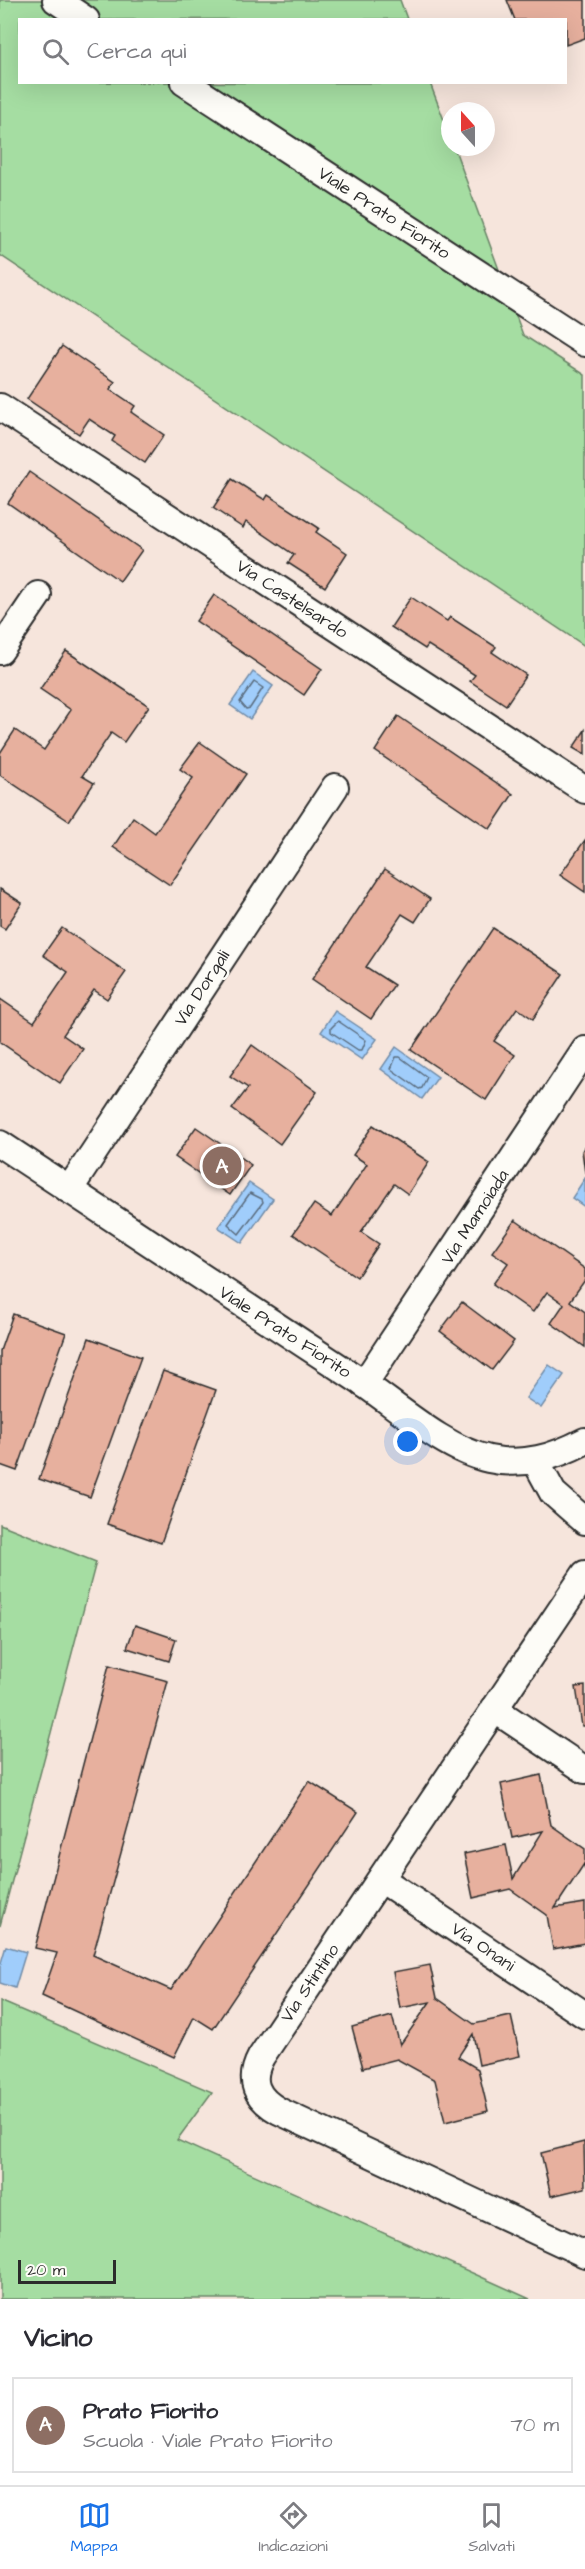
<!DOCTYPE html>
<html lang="it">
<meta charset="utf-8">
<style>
:root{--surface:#fff;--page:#f7f7f7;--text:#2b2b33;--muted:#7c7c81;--line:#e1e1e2;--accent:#1a73e8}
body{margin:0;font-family:"Architects Daughter",sans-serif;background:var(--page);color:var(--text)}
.compass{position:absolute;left:441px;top:102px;width:54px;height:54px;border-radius:50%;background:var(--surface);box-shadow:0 6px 24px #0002;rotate:339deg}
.scale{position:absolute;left:18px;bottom:15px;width:98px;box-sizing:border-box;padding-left:6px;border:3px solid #2b2b2b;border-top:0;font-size:16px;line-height:21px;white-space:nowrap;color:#2b2b2b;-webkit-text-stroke:4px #fdfcf7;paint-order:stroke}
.you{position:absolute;left:408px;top:1442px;width:21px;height:21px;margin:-15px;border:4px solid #fff;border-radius:50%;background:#1a73e8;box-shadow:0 0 0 9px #1a73e833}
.badge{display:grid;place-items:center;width:39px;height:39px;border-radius:50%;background:var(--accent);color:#fff;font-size:20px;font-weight:700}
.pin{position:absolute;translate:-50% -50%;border:3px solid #fff;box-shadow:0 2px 6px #0006}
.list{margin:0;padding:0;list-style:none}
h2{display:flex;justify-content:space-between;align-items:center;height:78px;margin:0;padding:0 24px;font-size:26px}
h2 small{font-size:20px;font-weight:400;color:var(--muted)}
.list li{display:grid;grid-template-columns:39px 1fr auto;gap:18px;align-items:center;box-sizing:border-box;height:96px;margin:0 12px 12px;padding:0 12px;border:2px solid var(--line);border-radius:0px}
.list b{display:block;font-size:22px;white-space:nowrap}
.list p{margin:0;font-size:20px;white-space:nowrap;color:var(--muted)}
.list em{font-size:20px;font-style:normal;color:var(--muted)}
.icon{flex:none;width:33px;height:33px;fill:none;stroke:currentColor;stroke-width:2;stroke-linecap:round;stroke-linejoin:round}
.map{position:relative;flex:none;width:585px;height:2299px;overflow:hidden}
.search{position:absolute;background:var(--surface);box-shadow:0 6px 24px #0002;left:18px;right:18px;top:18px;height:66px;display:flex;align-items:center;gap:15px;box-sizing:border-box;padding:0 21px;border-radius:0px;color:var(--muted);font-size:22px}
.sheet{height:186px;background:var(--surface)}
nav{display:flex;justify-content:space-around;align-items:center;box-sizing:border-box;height:84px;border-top:2px solid var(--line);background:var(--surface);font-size:16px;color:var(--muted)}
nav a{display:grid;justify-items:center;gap:3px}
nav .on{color:var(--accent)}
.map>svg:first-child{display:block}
.green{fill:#a5dda2;stroke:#688466;stroke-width:1.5}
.water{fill:#a0cdfb;stroke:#718ca8;stroke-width:1.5}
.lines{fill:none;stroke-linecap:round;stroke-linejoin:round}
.shore{stroke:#5a6c7e;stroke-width:1.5}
.building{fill:#e7b09e;stroke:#2b2b2b;stroke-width:1.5}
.street-casing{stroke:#2b2b2b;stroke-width:30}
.street{stroke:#fdfcf7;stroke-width:26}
.labels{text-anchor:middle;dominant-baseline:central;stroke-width:5;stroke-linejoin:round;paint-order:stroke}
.street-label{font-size:18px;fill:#2b2b2b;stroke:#fdfcf7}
</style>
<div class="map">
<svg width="585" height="2299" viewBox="0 0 585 2299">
<rect width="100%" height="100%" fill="#f6e5dc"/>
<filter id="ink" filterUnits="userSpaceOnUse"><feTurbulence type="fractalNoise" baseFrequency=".0167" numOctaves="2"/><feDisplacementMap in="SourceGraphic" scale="12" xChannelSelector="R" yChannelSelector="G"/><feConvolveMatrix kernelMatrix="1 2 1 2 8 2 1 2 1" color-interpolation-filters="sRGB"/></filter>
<g filter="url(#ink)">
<!-- green -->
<g class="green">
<polygon points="0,0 400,0 407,19 20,20 20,82 430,83 450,136 450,147 454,147 523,335 585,375 585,646 0,255"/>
<polygon points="0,1524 96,1562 0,1926"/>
<polygon points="0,2001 212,2092 177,2140 530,2299 0,2299"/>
</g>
<!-- water -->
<g class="water">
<polygon points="253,672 273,686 250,719 230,705"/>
<polygon points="335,1011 377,1039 362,1060 321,1032"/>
<polygon points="396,1047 438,1077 422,1099 381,1069"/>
<polygon points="585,1178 585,1207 572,1198"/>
<polygon points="249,1183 273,1199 242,1243 218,1227"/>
<polygon points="549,1365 564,1375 541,1408 526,1398"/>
<polygon points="6,1946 26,1952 15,1988 0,1983 0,1966"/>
</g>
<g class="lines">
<!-- shore -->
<g class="shore">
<polygon points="254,682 263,688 250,708 246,709 240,702"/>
<polygon points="338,1021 366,1040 362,1050 358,1050 331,1032 331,1028"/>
<polygon points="396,1057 400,1057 427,1077 422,1088 419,1089 391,1069"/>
<polygon points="250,1193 262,1199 263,1202 239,1234 228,1224"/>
</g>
</g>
<!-- building -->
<g class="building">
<polygon points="507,0 585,0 585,38 566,45 566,20 515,20"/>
<polygon points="62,346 115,382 110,389 135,406 131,412 164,435 145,463 112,441 115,436 89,419 79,434 27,399"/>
<polygon points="29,472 142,550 120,581 8,503"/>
<polygon points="232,479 265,500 268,495 319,528 316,532 347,553 325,587 288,563 294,555 246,522 243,528 213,508"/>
<polygon points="214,595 322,669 304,695 196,621"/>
<polygon points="411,597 447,621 450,617 496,647 492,652 526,675 506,705 470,681 475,675 428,645 425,649 391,627"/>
<polygon points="66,651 149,706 124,742 111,733 82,776 94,783 69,821 0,775 0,753 15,730 44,750 71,710 40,689"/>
<polygon points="398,716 513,794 490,829 375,751"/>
<polygon points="585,730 585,755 573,748"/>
<polygon points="200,742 246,774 170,885 113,847 133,817 155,833 193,778 180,769"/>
<polygon points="585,840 585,892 560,875"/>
<polygon points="385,869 430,899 415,922 402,914 366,967 394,985 371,1019 312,979"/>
<polygon points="0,889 22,903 5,929 0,926"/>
<polygon points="62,928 126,972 107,999 94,990 63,1035 83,1049 60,1083 0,1042 0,999 34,1022 68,972 43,955"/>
<polygon points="493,928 563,974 533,1019 517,1008 494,1041 515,1055 486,1100 411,1050"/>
<polygon points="252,1045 317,1092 280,1144 232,1109 248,1088 230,1076"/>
<polygon points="373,1125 429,1162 408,1194 394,1184 361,1232 379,1244 357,1277 293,1234 314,1204 332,1216 367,1164 353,1155"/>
<polygon points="196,1127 251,1165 230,1195 175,1157"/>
<polygon points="585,1146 585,1173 582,1151"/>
<polygon points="515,1220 585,1269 585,1280 570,1301 585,1312 585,1347 551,1323 564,1304 547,1292 533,1312 493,1284 508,1263 492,1252"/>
<polygon points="462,1302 514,1341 492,1370 440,1331"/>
<polygon points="13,1314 66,1333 17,1471 0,1465 0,1351"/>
<polygon points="89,1338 141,1357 90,1497 39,1479"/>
<polygon points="163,1371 216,1390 161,1543 107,1524"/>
<polygon points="135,1625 176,1639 169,1661 127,1648"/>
<polygon points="109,1665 168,1681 93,1955 171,1990 309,1781 358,1812 213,2029 194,2017 174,2057 42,1996 57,1953 35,1948"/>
<polygon points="585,1686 585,1726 582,1726 576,1687"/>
<polygon points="541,1775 551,1825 585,1849 585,1869 584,1864 555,1908 585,1903 585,1943 553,1949 547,1915 510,1889 473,1898 464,1854 506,1845 513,1879 543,1831 512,1838 501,1784"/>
<polygon points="430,1965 437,1998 474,2024 511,2016 520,2056 479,2065 473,2034 458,2057 478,2069 488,2111 445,2122 435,2080 397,2059 363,2068 352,2027 392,2016 400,2045 430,2002 400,2008 393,1972"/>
<polygon points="584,2142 585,2188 551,2196 541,2153"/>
</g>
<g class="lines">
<!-- street casing -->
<g class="street-casing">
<g id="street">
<polyline points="56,0 86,20"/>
<polyline points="184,82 585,343"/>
<polyline points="0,407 585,790"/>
<polyline points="0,651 38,595"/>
<path d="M0,1144C118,1222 236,1299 354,1377C394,1403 443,1449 489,1459C524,1467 554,1457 585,1441"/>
<polyline points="69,1190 335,787"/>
<polyline points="364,1384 585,1050"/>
<polyline points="535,1460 553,1493 585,1521"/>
<path d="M585,1574L261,2057C248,2081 256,2098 279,2111L585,2254"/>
<polyline points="494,1709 585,1770"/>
<polyline points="381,1879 585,2015"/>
</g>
</g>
<!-- street -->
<use href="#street" class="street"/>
</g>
</g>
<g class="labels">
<!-- street labels -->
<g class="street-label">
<text transform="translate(384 213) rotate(33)">Viale Prato Fiorito</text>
<text transform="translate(292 599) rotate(33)">Via Castelsardo</text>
<text transform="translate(202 988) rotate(-57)">Via Dorgali</text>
<text transform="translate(475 1217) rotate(-57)">Via Mamoiada</text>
<text transform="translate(285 1332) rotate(33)">Viale Prato Fiorito</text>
<text transform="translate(483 1947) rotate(34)">Via Onani</text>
<text transform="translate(310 1983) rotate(-56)">Via Stintino</text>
</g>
</g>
</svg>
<svg class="compass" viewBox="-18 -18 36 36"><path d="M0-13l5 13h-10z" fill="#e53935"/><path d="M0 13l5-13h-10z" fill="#7c7c81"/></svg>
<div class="scale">20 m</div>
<div class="you"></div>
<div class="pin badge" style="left:222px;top:1166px;background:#8d6e63">A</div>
<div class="search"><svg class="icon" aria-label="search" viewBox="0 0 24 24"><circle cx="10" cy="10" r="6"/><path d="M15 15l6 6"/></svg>Cerca qui</div>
</div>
<section class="sheet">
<h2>Vicino<small></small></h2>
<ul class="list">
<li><span class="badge" style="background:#8d6e63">A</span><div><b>Prato Fiorito</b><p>Scuola · Viale Prato Fiorito</p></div><em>70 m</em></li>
</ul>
</section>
<nav>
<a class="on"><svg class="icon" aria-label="map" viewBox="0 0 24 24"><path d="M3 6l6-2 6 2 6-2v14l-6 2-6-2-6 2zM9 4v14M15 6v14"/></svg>Mappa</a>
<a><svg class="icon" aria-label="directions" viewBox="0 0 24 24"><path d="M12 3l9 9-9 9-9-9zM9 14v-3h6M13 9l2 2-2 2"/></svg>Indicazioni</a>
<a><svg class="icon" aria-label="saved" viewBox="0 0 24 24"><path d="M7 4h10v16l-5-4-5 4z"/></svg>Salvati</a>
</nav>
